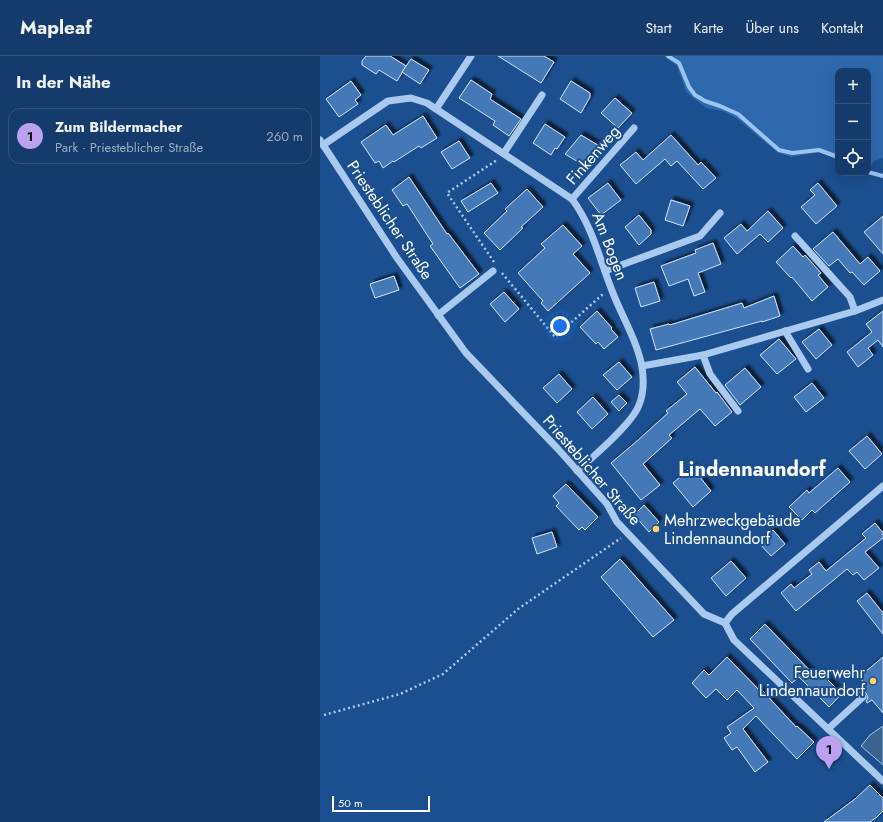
<!DOCTYPE html>
<html lang="de">
<meta charset="utf-8">
<style>
:root{--surface:#143b6b;--page:#1d4271;--text:#f1f3f6;--muted:#9dadc1;--line:#33557e;--accent:#bca0f2}
body{margin:0;font-family:Jost,sans-serif;background:var(--page);color:var(--text)}
.controls{position:absolute;right:12px;top:12px;display:grid;overflow:hidden;border-radius:8px;box-shadow:0 4px 16px #0002}
.controls button{width:36px;height:36px;display:grid;place-items:center;padding:0;border:0;border-bottom:1px solid var(--line);background:var(--surface);color:var(--text);font:20px sans-serif}
.scale{position:absolute;left:12px;bottom:10px;width:98px;box-sizing:border-box;padding-left:4px;border:2px solid #fff;border-top:0;font-size:11px;line-height:14px;white-space:nowrap;color:#fff;-webkit-text-stroke:3px #1b4f8f;paint-order:stroke}
.you{position:absolute;left:240px;top:270px;width:14px;height:14px;margin:-10px;border:3px solid #fff;border-radius:50%;background:#1a73e8;box-shadow:0 0 0 6px #1a73e833}
.badge{display:grid;place-items:center;width:26px;height:26px;border-radius:50%;background:var(--accent);color:#111;font-size:13px;font-weight:700}
.pin{position:absolute;translate:-50% -33px;filter:drop-shadow(0 1px 2px #0008)}
.pin::after{content:'';position:absolute;top:21px;width:14px;height:12px;background:inherit;clip-path:polygon(0 0,100% 0,50% 100%)}
.list{margin:0;padding:0;list-style:none}
h2{display:flex;justify-content:space-between;align-items:center;height:52px;margin:0;padding:0 16px;font-size:17px}
h2 small{font-size:13px;font-weight:400;color:var(--muted)}
.list li{display:grid;grid-template-columns:26px 1fr auto;gap:12px;align-items:center;box-sizing:border-box;height:56px;margin:0 8px 8px;padding:0 8px;border:1px solid var(--line);border-radius:12px}
.list b{display:block;font-size:15px;white-space:nowrap}
.list p{margin:0;font-size:13px;white-space:nowrap;color:var(--muted)}
.list em{font-size:13px;font-style:normal;color:var(--muted)}
.icon{flex:none;width:22px;height:22px;fill:none;stroke:currentColor;stroke-width:2;stroke-linecap:round;stroke-linejoin:round}
.map{position:relative;flex:none;width:563px;height:766px;overflow:hidden}
header{display:flex;align-items:center;gap:24px;box-sizing:border-box;height:56px;padding:0 20px;background:var(--surface);border-bottom:1px solid var(--line)}
header strong{font-size:19px}
nav{display:flex;gap:22px;margin-inline-start:auto;font-size:14px}
main{display:flex}
aside{flex:1;background:var(--surface)}
.map>svg:first-child{display:block}
.green{fill:#2e69ad}
.water{fill:#3c6290;stroke:#9cc4f0}
.lines{fill:none;stroke-linecap:round;stroke-linejoin:round}
.stream{stroke:#9cc4f0;stroke-width:4}
.building{fill:#4478b7;stroke:#cfe3fa;filter:url(#shadow)}
.path{stroke:#a9c9ee;stroke-width:2.5;stroke-dasharray:2 3;stroke-linecap:butt}
.minor{stroke:#a9c9ee;stroke-width:7}
.poi-dot{fill:#ffd166;stroke:#1b4f8f;stroke-width:1.5}
.labels{text-anchor:middle;dominant-baseline:central;stroke-width:4;stroke-linejoin:round;paint-order:stroke}
.street-label{font-size:16px;fill:#fff;stroke:#1b4f8f}
.poi-label{font-size:16px;fill:#fff;stroke:#1b4f8f;text-anchor:start}
.district-label{font-size:20px;font-weight:bold;fill:#fff;stroke:#1b4f8f}
</style>
<header>
<strong>Mapleaf</strong>
<nav><a>Start</a><a>Karte</a><a>Über uns</a><a>Kontakt</a></nav>
</header>
<main>
<aside>
<h2>In der Nähe<small></small></h2>
<ul class="list">
<li><span class="badge">1</span><div><b>Zum Bildermacher</b><p>Park · Priesteblicher Straße</p></div><em>260 m</em></li>
</ul>
</aside>
<div class="map">
<svg width="563" height="766" viewBox="0 0 563 766">
<defs>
<filter id="shadow"><feDropShadow dx="3.5" dy="-3.5" stdDeviation="1" flood-color="#0009"/></filter>
</defs>
<rect width="100%" height="100%" fill="#1b4f8f"/>
<!-- green -->
<polygon class="green" points="344,0 563,0 563,102 554,105 548,115 548,15 518,15 518,104 500,96 471,101 458,97 415,61 402,55 386,52 366,36 357,10"/>
<!-- water -->
<polygon class="water" points="563,670 563,709 541,690 550,679"/>
<g class="lines">
<!-- stream -->
<g class="stream">
<polyline points="348,0 359,7 369,31 375,39 385,45 400,50 418,58 459,94 472,97 499,94 518,101"/>
<polyline points="548,116 563,120"/>
</g>
</g>
<!-- building -->
<g class="building">
<polygon points="46,0 70,0 86,10 77,25 59,14 56,18 42,9 42,5"/>
<polygon points="178,0 224,0 234,6 221,27"/>
<polygon points="91,3 109,14 100,28 82,16"/>
<polygon points="151,24 172,38 170,43 201,63 189,80 173,69 175,65 139,42"/>
<polygon points="31,25 41,39 35,44 38,48 19,61 6,43"/>
<polygon points="251,25 270,37 270,41 261,57 240,43"/>
<polygon points="295,42 312,57 298,72 281,57"/>
<polygon points="103,60 117,82 101,92 99,90 74,106 73,105 63,112 59,105 55,107 41,86 66,69 73,79"/>
<polygon points="225,68 245,81 237,93 235,92 231,99 213,87"/>
<polygon points="261,79 281,91 274,103 268,100 263,109 245,98"/>
<polygon points="351,79 378,109 381,106 396,122 383,133 357,105 351,110 345,103 316,128 300,109 316,96 323,104"/>
<polygon points="139,85 150,102 132,113 121,96"/>
<polygon points="89,121 127,178 128,177 159,218 140,232 110,190 113,188 87,148 83,150 72,134"/>
<polygon points="171,127 178,137 148,156 141,145"/>
<polygon points="288,127 301,144 281,159 268,142"/>
<polygon points="498,127 517,150 496,168 481,151 495,139 490,134"/>
<polygon points="207,133 223,151 201,171 203,172 180,194 164,177 187,155 185,153"/>
<polygon points="351,144 370,150 363,170 345,164"/>
<polygon points="448,155 463,172 448,186 440,178 417,198 404,182 421,168 427,175"/>
<polygon points="319,159 331,174 331,178 319,189 305,171"/>
<polygon points="563,160 563,198 544,176"/>
<polygon points="243,169 262,190 253,198 270,217 228,255 221,247 223,245 198,217 225,192 221,188"/>
<polygon points="513,176 540,208 548,201 560,215 544,229 532,216 530,217 518,203 509,210 493,193"/>
<polygon points="393,187 401,208 378,217 385,236 374,240 368,223 349,230 341,210 376,197 375,194"/>
<polygon points="473,190 483,201 485,199 501,217 498,219 508,231 492,245 472,221 471,222 456,206"/>
<polygon points="74,220 79,234 55,242 50,228"/>
<polygon points="334,226 340,245 321,251 315,232"/>
<polygon points="184,236 199,253 185,266 170,248"/>
<polygon points="454,240 460,260 442,266 442,265 336,294 330,273 349,268 350,269 422,247 424,252"/>
<polygon points="277,255 292,272 291,273 298,281 284,293 278,286 276,288 260,271"/>
<polygon points="563,255 563,291 558,284 548,292 553,299 538,311 527,296 552,276 546,268"/>
<polygon points="499,273 512,289 496,303 482,286"/>
<polygon points="459,283 476,303 457,318 440,299"/>
<polygon points="299,306 312,321 297,334 283,319"/>
<polygon points="375,311 396,337 397,336 412,356 395,370 380,353 349,379 352,382 323,408 340,429 321,444 291,407 317,385 348,357 346,355 367,338 357,326"/>
<polygon points="425,312 441,331 420,349 405,329"/>
<polygon points="239,318 252,333 237,347 223,332"/>
<polygon points="492,327 504,342 486,356 474,341"/>
<polygon points="299,339 307,347 299,355 291,346"/>
<polygon points="273,341 288,358 272,373 257,356"/>
<polygon points="547,380 562,398 545,413 529,395"/>
<polygon points="372,411 391,435 373,451 353,427"/>
<polygon points="518,412 530,426 495,457 492,454 482,464 469,451 487,434 489,437"/>
<polygon points="246,428 278,461 265,474 262,471 259,474 236,450 239,447 233,440"/>
<polygon points="324,449 339,466 329,476 314,459"/>
<polygon points="555,467 563,477 563,482 545,496 559,512 544,524 537,516 533,519 527,513 476,555 461,537 471,528 474,532 492,518 489,514 499,506 506,515 546,482 542,478"/>
<polygon points="453,474 465,488 451,500 439,487"/>
<polygon points="232,476 237,491 217,498 212,482"/>
<polygon points="300,503 354,564 333,581 281,521"/>
<polygon points="411,505 426,522 406,540 391,522"/>
<polygon points="547,537 563,557 563,578 537,545"/>
<polygon points="445,568 497,622 501,617 522,638 509,651 479,621 472,627 430,583"/>
<polygon points="407,601 440,635 441,633 452,645 476,671 477,670 494,686 477,703 436,660 423,673 448,706 435,716 417,691 412,694 404,682 411,677 407,671 434,652 417,634 407,644 396,633 386,642 372,627 384,614 389,619"/>
<polygon points="563,601 563,657 552,644 547,647 546,645 548,642 546,637 542,636 540,637 538,635 546,629 539,621"/>
<polygon points="550,729 563,742 563,755 557,761 550,766 504,766 535,743"/>
</g>
<g class="lines">
<!-- path -->
<g class="path">
<polyline points="174,206 127,137 177,104"/>
<polyline points="182,217 235,281 283,238"/>
<polyline points="4,659 80,638 123,618 198,553 301,482"/>
</g>
<!-- minor -->
<g class="minor">
<polyline points="116,53 151,0"/>
<polyline points="0,84 77,202 146,297 238,393 287,448 297,466 384,558 405,567 414,584 563,725"/>
<path d="M3,89L68,45L91,42L107,47L116,53L252,143C272,170 279,201 291,232C300,257 317,284 322,311C324,324 324,337 319,349C313,367 273,401 257,415"/>
<polyline points="184,97 222,39"/>
<polyline points="252,143 314,72"/>
<polyline points="475,180 530,241 535,255"/>
<polyline points="285,215 380,180 400,157"/>
<polyline points="118,259 173,215"/>
<polyline points="465,275 488,313"/>
<polyline points="383,299 390,318 418,355"/>
<polyline points="322,310 383,299 535,255 563,244"/>
<polyline points="405,567 412,558 563,430"/>
<polyline points="508,673 543,641"/>
</g>
</g>
<!-- markers -->
<g class="poi-dot">
<circle cx="336" cy="473" r="4"/>
<circle cx="553" cy="625" r="4"/>
</g>
<g class="labels">
<!-- street labels -->
<g class="street-label">
<text transform="translate(273 99) rotate(-49)">Finkenweg</text>
<text transform="translate(70 164) rotate(56)">Priesteblicher Straße</text>
<text transform="translate(290 190) rotate(69)">Am Bogen</text>
<text transform="translate(272 414) rotate(49)">Priesteblicher Straße</text>
</g>
<!-- poi labels -->
<g class="poi-label">
<text x="344" y="464">Mehrzweckgebäude<tspan x="344" dy="18">Lindennaundorf</tspan></text>
<text x="545" y="616" text-anchor="end">Feuerwehr<tspan x="545" dy="18">Lindennaundorf</tspan></text>
</g>
<!-- district labels -->
<g class="district-label">
<text x="432" y="413">Lindennaundorf</text>
</g>
</g>
</svg>
<div class="controls">
<button>+</button>
<button>−</button>
<button><svg class="icon" aria-label="locate" viewBox="0 0 24 24"><circle cx="12" cy="12" r="6"/><path d="M12 2v4M12 18v4M2 12h4M18 12h4"/></svg></button>
</div>
<div class="scale">50 m</div>
<div class="you"></div>
<div class="pin badge" style="left:509px;top:713px">1</div>
</div>
</main>
